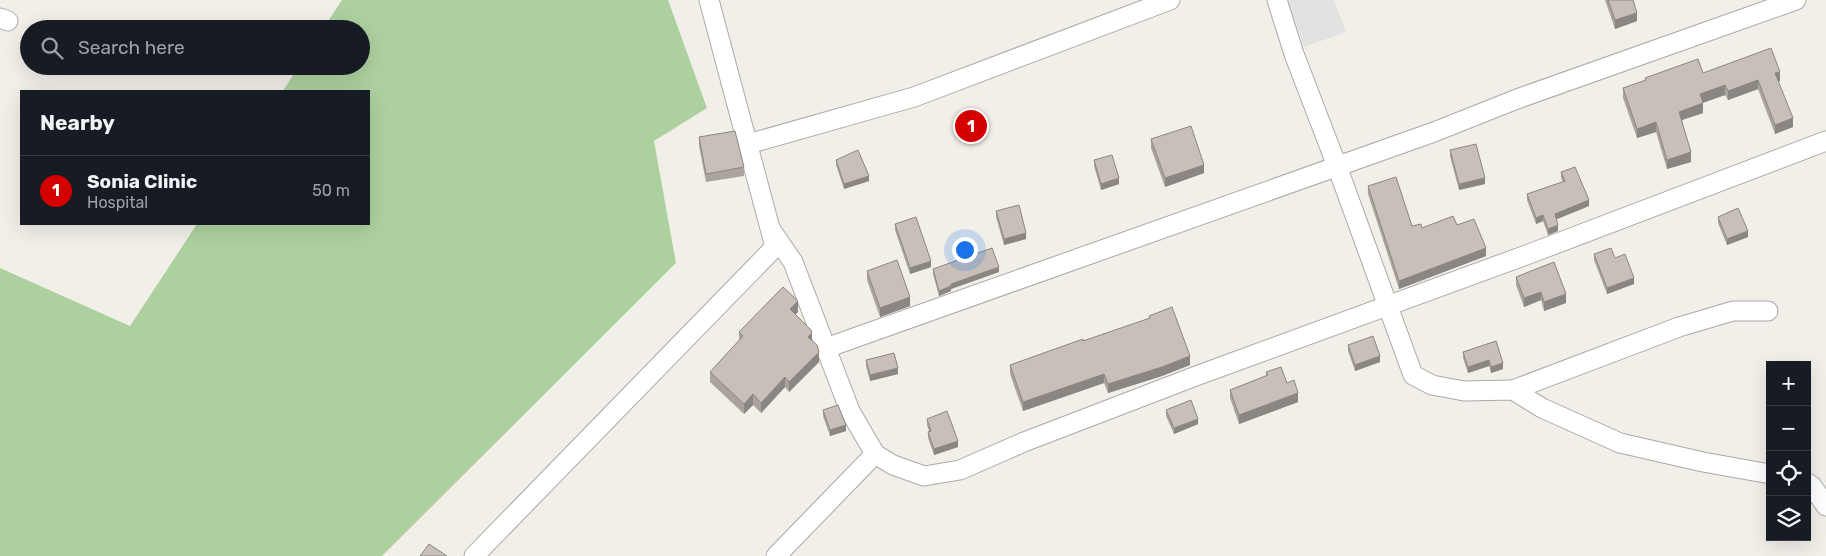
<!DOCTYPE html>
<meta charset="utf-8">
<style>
:root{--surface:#171b24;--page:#20242c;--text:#f1f3f6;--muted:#9ea1a6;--line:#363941;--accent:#d40000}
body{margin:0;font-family:Rubik,sans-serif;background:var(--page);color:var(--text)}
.controls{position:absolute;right:15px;bottom:15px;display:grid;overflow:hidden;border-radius:0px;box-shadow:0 5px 20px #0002}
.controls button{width:45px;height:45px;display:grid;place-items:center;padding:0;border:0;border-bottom:1px solid var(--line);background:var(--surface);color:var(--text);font:25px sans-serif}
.you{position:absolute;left:964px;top:249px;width:18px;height:18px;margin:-12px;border:4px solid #fff;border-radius:50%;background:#1a73e8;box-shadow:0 0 0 8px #1a73e833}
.badge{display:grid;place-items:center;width:32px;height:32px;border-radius:50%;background:var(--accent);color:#fff;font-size:16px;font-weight:700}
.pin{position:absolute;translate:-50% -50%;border:2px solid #fff;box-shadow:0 1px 5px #0006}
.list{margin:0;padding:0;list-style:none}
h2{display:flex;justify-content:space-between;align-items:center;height:65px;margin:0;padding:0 20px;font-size:21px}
h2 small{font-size:16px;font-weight:400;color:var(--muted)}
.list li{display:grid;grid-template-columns:32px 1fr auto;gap:15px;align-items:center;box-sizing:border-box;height:70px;padding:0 20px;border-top:1px solid var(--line)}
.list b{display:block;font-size:19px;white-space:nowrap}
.list p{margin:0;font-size:16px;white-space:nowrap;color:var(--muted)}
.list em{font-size:16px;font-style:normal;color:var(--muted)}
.icon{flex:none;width:28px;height:28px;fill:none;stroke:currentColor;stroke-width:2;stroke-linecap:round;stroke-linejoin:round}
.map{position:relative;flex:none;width:1826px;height:556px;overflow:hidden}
.search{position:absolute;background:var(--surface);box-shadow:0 5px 20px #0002;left:20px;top:20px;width:350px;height:55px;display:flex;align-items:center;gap:12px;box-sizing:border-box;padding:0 18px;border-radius:28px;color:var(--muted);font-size:19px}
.panel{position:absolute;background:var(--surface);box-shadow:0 5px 20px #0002;left:20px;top:90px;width:350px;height:135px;border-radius:0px}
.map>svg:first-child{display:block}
.forest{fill:#add19e}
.parking{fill:#e2e2e2}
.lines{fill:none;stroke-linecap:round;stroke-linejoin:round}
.minor-casing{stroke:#a9a9a9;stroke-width:21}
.minor{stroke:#fff;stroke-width:19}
.wall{fill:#aba49e}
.shaded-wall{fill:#8b8681}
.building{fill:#c7bfb8;stroke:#8b8681}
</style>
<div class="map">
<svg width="1826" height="556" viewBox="0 0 1826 556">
<rect width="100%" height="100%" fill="#f2efe9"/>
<!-- forest -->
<polygon class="forest" points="342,0 668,0 707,108 654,141 676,263 382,556 0,556 0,268 130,326 197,224 369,224 369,91 283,91 299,66 361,66 361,29 323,29"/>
<!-- parking -->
<polygon class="parking" points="1287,0 1334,0 1346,32 1304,47"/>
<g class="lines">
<!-- minor casing -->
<g class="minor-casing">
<g id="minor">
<polyline points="1277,0 1294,54 1337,166 1413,375 1432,385 1464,391 1513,390 1542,408 1620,443 1703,462 1770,474"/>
<polyline points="0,18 8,21"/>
<polyline points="748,144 914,97 1170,0"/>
<polyline points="771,230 793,262 850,411 875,454 893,465 924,476 960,470 1024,442 1196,376 1529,254 1826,141"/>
<polyline points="826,348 1434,132 1517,99 1796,0"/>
<polyline points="1513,390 1679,327 1733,311 1768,311"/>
<polyline points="1807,483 1812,486 1826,506"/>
<polyline points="474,556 775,247 709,0"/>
<polyline points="776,556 875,454"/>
</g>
</g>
<!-- minor -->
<use href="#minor" class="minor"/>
</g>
<!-- wall -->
<g class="wall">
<polygon points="1605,0 1633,0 1637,21 1615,29"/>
<polygon points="1703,73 1780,81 1778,82 1793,127 1775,134 1758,89 1728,100 1725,95 1703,102 1703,113 1682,120 1691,162 1667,169 1656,132 1637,138 1623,98 1623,88 1645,81 1645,78"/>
<polygon points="699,137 744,167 744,176 706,182 699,146"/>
<polygon points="1151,139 1204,173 1165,187 1151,148"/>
<polygon points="1450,150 1485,184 1459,190 1450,156"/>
<polygon points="836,160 869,181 844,189 836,165"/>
<polygon points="1094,160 1119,184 1101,190 1094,166"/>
<polygon points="1561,172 1589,206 1556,219 1558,231 1548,235 1543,221 1536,224 1527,200 1527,194 1563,182 1561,178"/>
<polygon points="1368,186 1412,226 1422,228 1457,225 1486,256 1399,289 1368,194"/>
<polygon points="996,211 1026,239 1004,245 996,217"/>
<polygon points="1718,217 1748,237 1727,245 1718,223"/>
<polygon points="895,224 931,267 910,274 895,230"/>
<polygon points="1594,254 1615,258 1634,284 1607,294 1594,260"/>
<polygon points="933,269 999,272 951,289 951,291 939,296 933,274"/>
<polygon points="867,271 910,306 880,317 867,280"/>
<polygon points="1516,277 1566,303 1544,311 1541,300 1524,307 1516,285"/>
<polygon points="798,312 795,314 812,340 819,362 789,392 785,387 761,413 753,405 744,414 710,382 710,372 739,341 739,332"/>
<polygon points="1149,316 1190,365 1162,376 1108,393 1104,383 1023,411 1010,374 1010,365 1149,319"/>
<polygon points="1496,341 1503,369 1491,373 1489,366 1468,373 1463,358 1463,352"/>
<polygon points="1348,345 1380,362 1355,371 1348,351"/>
<polygon points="866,360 898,374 870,381 866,366"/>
<polygon points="1266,372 1287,383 1298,402 1239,424 1230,398 1230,390 1266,376"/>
<polygon points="823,410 846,431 830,436 823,416"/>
<polygon points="1166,410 1198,424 1174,434 1166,416"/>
<polygon points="927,419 958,447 934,455 928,438 928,432 929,431 927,425"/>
</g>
<!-- shaded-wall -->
<g class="shaded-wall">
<polygon points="1637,13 1637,21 1615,29 1615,20"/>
<polygon points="1780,72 1780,81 1775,83 1775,73"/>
<polygon points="1758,80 1758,89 1728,100 1728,91"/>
<polygon points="1725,85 1725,95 1700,104 1700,94"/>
<polygon points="1703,103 1703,113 1679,121 1679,112"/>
<polygon points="1793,118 1793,127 1775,134 1775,125"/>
<polygon points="1656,122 1656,132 1637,138 1637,129"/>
<polygon points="1691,152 1691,162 1667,169 1667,160"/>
<polygon points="1204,165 1204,173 1165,187 1165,178"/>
<polygon points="869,176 869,181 844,189 844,184"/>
<polygon points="1119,178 1119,184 1101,190 1101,184"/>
<polygon points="1485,178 1485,184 1459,190 1459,184"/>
<polygon points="1589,200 1589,206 1555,220 1555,214"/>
<polygon points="1543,215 1543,221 1536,224 1536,218"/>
<polygon points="1558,225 1558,231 1548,235 1548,229"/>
<polygon points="1748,231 1748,237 1727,245 1727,239"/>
<polygon points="1026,233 1026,239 1004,245 1004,239"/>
<polygon points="1486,248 1486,256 1399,289 1399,281"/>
<polygon points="931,261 931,267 910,274 910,268"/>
<polygon points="999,267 999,272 951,289 951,291 939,296 939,291 951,284"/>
<polygon points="1634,278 1634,284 1607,294 1607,288"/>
<polygon points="1541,292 1541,300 1524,307 1524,298"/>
<polygon points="1566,294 1566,303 1544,311 1544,302"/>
<polygon points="910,297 910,306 880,317 880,308"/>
<polygon points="798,301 798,312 790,320 790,309"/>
<polygon points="812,333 812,343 808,337"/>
<polygon points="819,352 819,362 789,392 789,382"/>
<polygon points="1190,356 1190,365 1162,376 1108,393 1108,384"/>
<polygon points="1380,356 1380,362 1355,371 1355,365"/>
<polygon points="1489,360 1489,366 1468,373 1468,367"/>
<polygon points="1503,363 1503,369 1491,373 1491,367"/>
<polygon points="898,368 898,374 870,381 870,375"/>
<polygon points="1104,374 1104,383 1023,411 1023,402"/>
<polygon points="785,377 785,387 761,413 761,403"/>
<polygon points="1298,393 1298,402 1239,424 1239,415"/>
<polygon points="753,394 753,405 744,414 744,404"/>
<polygon points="1198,419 1198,424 1174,434 1174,428"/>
<polygon points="846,425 846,431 830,436 830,430"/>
<polygon points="958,441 958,447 934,455 934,449"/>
</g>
<!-- building -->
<g class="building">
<polygon points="1608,0 1633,0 1637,13 1615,20"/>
<polygon points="1771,48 1780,72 1775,73 1793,118 1775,125 1758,80 1728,91 1725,85 1700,94 1703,103 1679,112 1691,152 1667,160 1656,122 1637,129 1623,88 1646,80 1645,78 1698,59 1703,73"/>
<polygon points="1191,126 1204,165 1165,178 1151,139"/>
<polygon points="735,131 744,167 706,174 699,137"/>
<polygon points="1476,144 1485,178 1459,184 1450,150"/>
<polygon points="858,150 869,176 844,184 836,160"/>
<polygon points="1112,155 1119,178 1101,184 1094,160"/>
<polygon points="1575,167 1589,200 1555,214 1558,225 1548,229 1543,215 1536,218 1527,194 1565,181 1561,172"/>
<polygon points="1396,177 1412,226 1421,224 1422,228 1453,216 1457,225 1474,219 1486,248 1399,281 1368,186"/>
<polygon points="1019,205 1026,233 1004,239 996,211"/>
<polygon points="1738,208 1748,231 1727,239 1718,217"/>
<polygon points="916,217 931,261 910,268 895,224"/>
<polygon points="992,248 999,267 951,284 951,286 939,291 933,269"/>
<polygon points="1611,248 1615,258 1625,254 1634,278 1607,288 1594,254"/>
<polygon points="897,260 910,297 880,308 867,271"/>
<polygon points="1554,262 1566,294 1544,302 1541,292 1524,298 1516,277"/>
<polygon points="783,287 798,301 790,309 811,330 812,333 808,337 817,345 819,352 789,382 785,377 761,403 753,394 744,404 710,372 743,336 739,332"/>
<polygon points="1172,307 1190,356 1162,367 1108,384 1104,374 1023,402 1010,365 1083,339 1083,341 1150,318 1149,316"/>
<polygon points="1373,336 1380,356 1355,365 1348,345"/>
<polygon points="1496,341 1503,363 1491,367 1489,360 1468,367 1463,352"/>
<polygon points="894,353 898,368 870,375 866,360"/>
<polygon points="1281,367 1287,383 1294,380 1298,393 1239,415 1230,390 1268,375 1266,372"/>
<polygon points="1191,400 1198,419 1174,428 1166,410"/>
<polygon points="838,405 846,425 830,430 823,410"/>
<polygon points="947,411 958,441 934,449 928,432 931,431 927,419"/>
<polygon points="429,544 447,556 420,556"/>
</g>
</svg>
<div class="controls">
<button>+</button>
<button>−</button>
<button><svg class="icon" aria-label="locate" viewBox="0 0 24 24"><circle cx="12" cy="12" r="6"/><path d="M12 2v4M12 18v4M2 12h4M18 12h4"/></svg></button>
<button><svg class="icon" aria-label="layers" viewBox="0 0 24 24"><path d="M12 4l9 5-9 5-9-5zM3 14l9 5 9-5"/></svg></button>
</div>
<div class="you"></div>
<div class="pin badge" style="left:971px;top:126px">1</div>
<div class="search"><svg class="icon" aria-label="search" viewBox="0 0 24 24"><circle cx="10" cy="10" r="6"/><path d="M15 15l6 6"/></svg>Search here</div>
<section class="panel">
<h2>Nearby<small></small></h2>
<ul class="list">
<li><span class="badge">1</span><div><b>Sonia Clinic</b><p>Hospital</p></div><em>50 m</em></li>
</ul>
</section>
</div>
